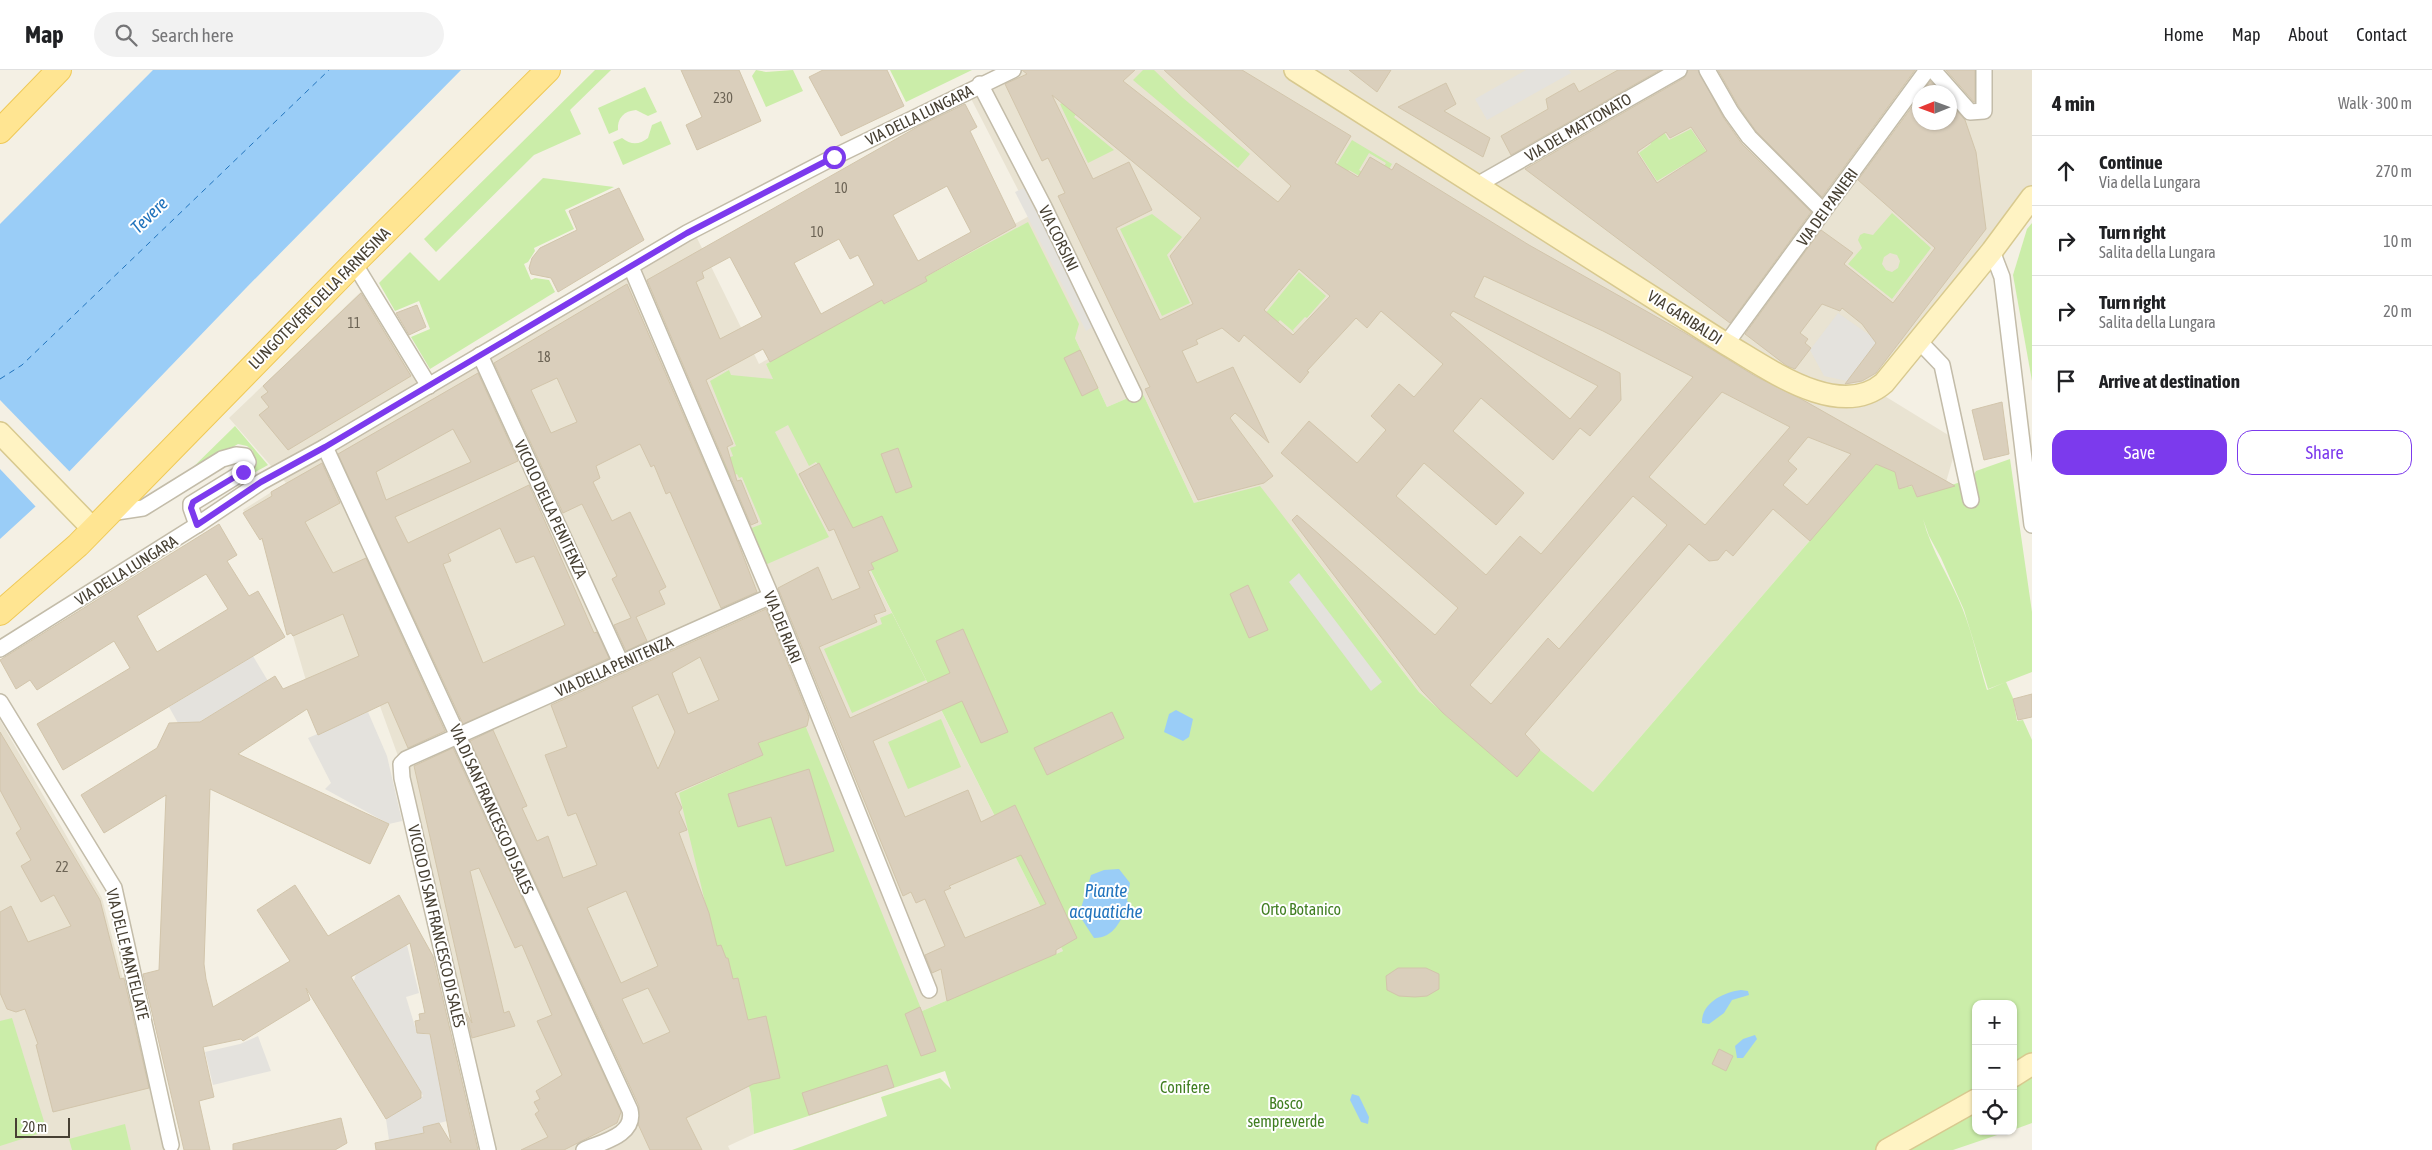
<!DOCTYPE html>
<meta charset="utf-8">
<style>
:root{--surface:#fff;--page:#f2f2f2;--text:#202124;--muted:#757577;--line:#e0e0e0;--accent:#7c3aed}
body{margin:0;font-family:"Asap Condensed",sans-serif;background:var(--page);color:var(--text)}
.controls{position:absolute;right:15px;bottom:15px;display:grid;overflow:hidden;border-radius:10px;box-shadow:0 1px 4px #0004}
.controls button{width:45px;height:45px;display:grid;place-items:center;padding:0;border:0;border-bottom:1px solid var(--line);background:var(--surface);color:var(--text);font:25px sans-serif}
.compass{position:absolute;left:1912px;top:15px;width:45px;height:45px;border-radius:50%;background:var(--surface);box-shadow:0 1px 4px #0004;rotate:269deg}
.scale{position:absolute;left:15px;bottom:12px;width:55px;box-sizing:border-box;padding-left:5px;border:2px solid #474033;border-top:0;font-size:14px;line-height:18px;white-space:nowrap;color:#474033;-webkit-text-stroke:4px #fff;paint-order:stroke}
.stop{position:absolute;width:15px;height:15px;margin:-11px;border:4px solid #7c3aed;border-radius:50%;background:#fff}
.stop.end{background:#7c3aed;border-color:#fff;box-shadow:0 1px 5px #0008}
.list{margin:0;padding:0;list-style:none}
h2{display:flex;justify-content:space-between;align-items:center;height:65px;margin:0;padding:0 20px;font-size:21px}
h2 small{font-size:16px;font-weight:400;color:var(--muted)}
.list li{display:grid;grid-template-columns:32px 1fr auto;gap:15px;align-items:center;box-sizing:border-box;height:70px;padding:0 20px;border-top:1px solid var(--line)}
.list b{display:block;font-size:19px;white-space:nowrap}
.list p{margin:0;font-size:16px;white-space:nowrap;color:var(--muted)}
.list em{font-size:16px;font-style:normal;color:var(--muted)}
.actions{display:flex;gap:10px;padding:15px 20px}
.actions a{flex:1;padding:11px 0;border:1px solid var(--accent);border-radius:15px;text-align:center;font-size:18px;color:var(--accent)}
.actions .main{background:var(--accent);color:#fff}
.icon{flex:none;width:28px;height:28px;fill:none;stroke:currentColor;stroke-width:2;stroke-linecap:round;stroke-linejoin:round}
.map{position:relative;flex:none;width:2032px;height:1080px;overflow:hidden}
header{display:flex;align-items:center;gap:30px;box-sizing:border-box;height:70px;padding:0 25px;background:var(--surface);border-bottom:1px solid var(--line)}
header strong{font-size:24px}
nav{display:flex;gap:28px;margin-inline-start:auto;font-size:18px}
.search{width:350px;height:45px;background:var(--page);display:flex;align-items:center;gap:12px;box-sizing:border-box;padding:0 18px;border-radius:28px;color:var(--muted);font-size:19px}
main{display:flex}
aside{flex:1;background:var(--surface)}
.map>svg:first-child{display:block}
.residential{fill:#e9e3d2;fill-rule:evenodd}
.green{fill:#cbeda9;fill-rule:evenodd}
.parking{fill:#e4e2dd}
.water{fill:#9acdf7}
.pier{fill:#f4f0e4}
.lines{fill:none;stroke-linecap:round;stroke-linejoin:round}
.ferry{stroke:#2274bd;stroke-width:1;stroke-dasharray:6 5;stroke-linecap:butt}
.building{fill:#dacfbc;stroke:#d2c5ab;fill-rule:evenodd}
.street-casing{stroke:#c3bca9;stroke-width:18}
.secondary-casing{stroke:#d8c98f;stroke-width:24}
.primary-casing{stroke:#efc957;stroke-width:26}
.street{stroke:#fff;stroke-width:15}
.secondary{stroke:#fff3c3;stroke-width:21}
.primary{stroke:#ffe592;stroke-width:24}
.route{stroke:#7c3aed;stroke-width:6}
.labels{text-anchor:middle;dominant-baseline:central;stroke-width:4;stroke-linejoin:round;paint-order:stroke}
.number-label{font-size:14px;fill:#6c6455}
.street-label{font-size:16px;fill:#474033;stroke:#fff}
.park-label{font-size:16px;fill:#407e21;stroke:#fff}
.water-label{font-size:18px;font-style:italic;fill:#2274bd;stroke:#fff}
</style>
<header>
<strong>Map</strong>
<div class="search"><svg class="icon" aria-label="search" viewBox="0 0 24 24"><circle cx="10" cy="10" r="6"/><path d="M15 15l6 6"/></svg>Search here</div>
<nav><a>Home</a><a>Map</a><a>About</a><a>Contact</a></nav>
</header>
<main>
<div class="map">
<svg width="2032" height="1080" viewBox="0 0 2032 1080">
<rect width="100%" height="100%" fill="#f4f0e4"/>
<!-- residential -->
<g class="residential">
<path d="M993,0H2032V127L1883,325L1958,371L1944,419L1917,427L1899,419L1875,395L1593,722L1540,680L1517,707L1419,622L1302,470L1194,433L1142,322L1107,337L1075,268L1028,153L925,207L927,211L766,294L1063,881L922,941L762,686L709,843L751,1025L754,1064L728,1076L730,1080H485L398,686L368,603L312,631L268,481L243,440L286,413L229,348L372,211L430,311L696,166L759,294L1031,145L965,17ZM1920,22H1950V52H1920Z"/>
<polygon points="0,650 102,828 167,1080 0,1080"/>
</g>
<!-- green -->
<g class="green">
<polygon points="595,0 611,0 570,40 581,64 534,85 436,182 424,169"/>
<polygon points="756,0 766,2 793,0 803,21 766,37 752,6"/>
<polygon points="890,0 972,0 906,32"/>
<polygon points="1143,0 1154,0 1183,28 1250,84 1238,98 1133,10"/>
<polygon points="1099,16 1074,47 1114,80 1088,93 1060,34"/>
<path d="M645,17L657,42L648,46L636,40C624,41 617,48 618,60L609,64L598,38Z"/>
<path d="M661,51L671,74L623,95L613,72L622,68C631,75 639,75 648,68L652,55Z"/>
<polygon points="1691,59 1714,93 1693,107 1685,94 1657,111 1639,83 1651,74 1648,69 1663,60 1669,70"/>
<polygon points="1352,70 1392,94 1388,101 1383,98 1386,93 1369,83 1359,100 1364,103 1361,107 1349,100 1337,119 1326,112"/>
<polygon points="543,108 614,117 565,140 574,159 534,178 535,181 528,192 524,194 531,210 535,208 549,210 555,222 430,299 411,267 430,259 419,231 395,241 379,213 410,182 439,211"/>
<path d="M1892,143L1931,178L1892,229L1848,194L1862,178L1858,170L1860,165L1864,163L1873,165ZM1890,183L1897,185L1900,191L1898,198L1892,202L1886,200L1882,194L1884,187Z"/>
<polygon points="1152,144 1182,167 1167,185 1190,233 1162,246 1120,159"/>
<path d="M1028,152L1079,254L1075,268L1107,337L1142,322L1194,433L1260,416L1419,622L1516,706L1540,680L1593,722L1876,394L1895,402L1899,419L1912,416L1917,427L1972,408L1976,401L2010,389L2032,542V602L1988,619L1964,540L1941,488L1929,466L1923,449C1931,481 1951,509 1963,540C1973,566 1979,594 1987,620L2006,612L2013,628L2017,651L2023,650L2032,670V1053L2013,1060V934H1976V1061H2009L1953,1080H792L887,1046L881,1027L940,1008L951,1019L945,1001L754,1064L751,1025L679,723L761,686L757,674L805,655L922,941L1063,881L816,392L809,396L788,355L775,362L829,467L765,495L749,459L762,454L742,407L739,408L737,404L728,408L721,391L733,386L730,378L736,376L710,311L729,300L731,305L773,309L766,294L882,230L885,234L926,211L925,207Z"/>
<polygon points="2032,153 2032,311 2013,205 2027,159"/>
<polygon points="1299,202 1326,226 1307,248 1305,247 1293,260 1295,263 1280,250 1259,274 1248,265"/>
<polygon points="235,356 268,395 250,405 254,397 253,381 247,376 238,374 183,407"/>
<polygon points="892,543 926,610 852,643 824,579 882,554 880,548"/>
<polygon points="941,649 961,697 908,719 888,672"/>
<polygon points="12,948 47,1061 0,1076 0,951"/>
<polygon points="125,1054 131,1080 72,1080 69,1069"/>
</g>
<!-- parking -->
<g class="parking">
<polygon points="1526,0 1569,0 1571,3 1487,50 1475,29"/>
<polygon points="1024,118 1094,256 1086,261 1015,122"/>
<polygon points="1838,243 1878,271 1847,311 1824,306 1810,280"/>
<polygon points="1299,503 1382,612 1371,621 1289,512"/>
<polygon points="253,586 268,611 199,652 178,653 169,637"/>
<polygon points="368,642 387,686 402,751 389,754 325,719 331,713 308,668"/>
<polygon points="407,875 419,923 406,927 417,963 430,965 447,1051 424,1057 424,1063 389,1070 386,1049 423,1026 354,911 356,904"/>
<polygon points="258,966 271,1001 213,1015 205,982 240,974"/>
</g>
<!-- water -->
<g class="water">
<polygon points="153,0 461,0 246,218 36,436 0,469 0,154"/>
<polygon points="1176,640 1193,649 1189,667 1183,671 1164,662 1169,644"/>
<path d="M1119,799L1130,813L1127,831L1130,833C1120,850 1115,868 1094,868L1079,845L1091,805L1104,800Z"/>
<path d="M1741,920L1748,921L1749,925L1732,930L1724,943L1709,954L1702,953C1701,933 1724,922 1741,920Z"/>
<polygon points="1755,965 1757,969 1743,988 1737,988 1735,976 1743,969"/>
<polygon points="1352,1024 1359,1026 1369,1047 1368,1054 1361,1052 1350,1030"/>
</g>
<!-- pier -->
<polygon class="pier" points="0,330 71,403 37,438 0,399"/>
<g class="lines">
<!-- ferry -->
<polyline class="ferry" points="0,309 22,295 329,0"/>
</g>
<!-- building -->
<g class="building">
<polygon points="681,0 739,0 761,51 697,80 686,55 702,47"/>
<polygon points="823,0 887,0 904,36 841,66 809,7"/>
<path d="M1022,0H1135L1123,11L1278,132L1291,116L1164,0H1242L1351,66L1335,93L1358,107L1370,87L1392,100L1396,93L1529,175L1685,263L1755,306L1803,330L1955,416L1917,427L1912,415L1899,419L1895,402L1876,394L1810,471L1773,439L1733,486L1726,480L1718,490L1709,491L1689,474L1525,664L1540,680L1517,707L1443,643L1422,621L1292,450L1297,445L1435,565L1458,538L1281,383L1309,351L1357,393L1386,360L1371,346L1399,314L1414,327L1443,294L1381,241L1367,258L1356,248L1307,301L1309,302L1300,313L1244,265L1239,272L1222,258L1196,270L1198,274L1182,281L1197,313L1233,297L1269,373L1235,343L1230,348L1273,406L1264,413L1198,430L1145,319L1150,317L1058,126L1065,123L1048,88L1042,91L1005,14L1027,4ZM1052,25L1201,148L1170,186L1193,234L1160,250L1116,158L1152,140L1129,92L1093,109ZM1299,199L1330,226L1293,265L1264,240ZM1484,206L1603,261L1693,307L1541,484L1520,466L1486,505L1396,426L1424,393L1496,455L1524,423L1453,361L1481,328L1553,390L1580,358L1590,366L1621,330L1620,303L1474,227ZM1453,241L1598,316L1570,349L1450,245ZM1722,322L1790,357L1705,455L1649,407ZM1808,367L1851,384L1807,435L1783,415L1797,399L1788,391ZM1633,426L1667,455L1559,579L1548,568L1491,634L1470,615Z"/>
<polygon points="1349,0 1391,0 1377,22"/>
<polygon points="1618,0 1660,0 1511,85 1501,66 1548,39 1546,29 1574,13 1579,22"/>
<path d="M1688,0H1698L1723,47L1742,74L1811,142L1730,253L1525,99L1684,8ZM1691,57L1707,81L1657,113L1637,82L1666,62L1670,68Z"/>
<polygon points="1718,0 1915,0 1822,127 1756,61 1739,37"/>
<polygon points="1946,0 1975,0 1975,32 1974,32"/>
<polygon points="1930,11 1940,22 1922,22"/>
<polygon points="1446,13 1456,34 1444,41 1490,68 1483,87 1398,37"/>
<polygon points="1920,26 1920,52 1950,52 1950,33 1965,50 1976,82 1986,159 1876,303 1862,311 1845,314 1876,273 1862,254 1842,238 1840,241 1822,234 1800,263 1808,269 1805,273 1811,278 1795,299 1787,296 1745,264 1821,160 1853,183 1844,194 1893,233 1935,178 1858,110"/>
<path d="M965,34L977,57L970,61L1016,156L925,207L927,211L884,234L882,230L770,292L763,279L706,310L733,374L727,377L737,411L741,410L758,452L751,455L647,210L919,56ZM947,116L971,162L918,191L893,145ZM839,169L850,189L858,185L874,215L821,244L794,193ZM730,187L762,247L720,269L696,212L704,208L702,202Z"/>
<polygon points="619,118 644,170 558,222 551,208 531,204 529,198 532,188 540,178 577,160 569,141"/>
<path d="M627,214L734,462L757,522L721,538L670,422L666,424L654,395L651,397L640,374L596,396L600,408L593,412L612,451L630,442L666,517L659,521L665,534L636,547L647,571L626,581L614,555L631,548L612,509L617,506L582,434L563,443L494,293ZM557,308L577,352L551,363L531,320Z"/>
<polygon points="361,223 411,306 288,380 259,345 269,337 261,327 268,322 263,316"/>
<polygon points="417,235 426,257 409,265 396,243"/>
<polygon points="1080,280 1098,318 1082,326 1064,288"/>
<path d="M478,303L518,391L395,447L408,473L529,415L594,563L597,562L609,588L463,654L338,384ZM453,359L471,392L386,430L376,402ZM500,458L516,493L534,486L565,555L483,593L443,494L451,491L448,484Z"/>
<polygon points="2002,332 2009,384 1984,390 1972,340"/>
<polygon points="898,378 912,417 896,423 881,384"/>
<polygon points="322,393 340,433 305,452 333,503 366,488 445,661 408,678 388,632 318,665 307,639 238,684 389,754 370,794 210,719 204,894 206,909 213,937 290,891 257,840 295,815 328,866 399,825 433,886 478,1080 376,1080 375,1073 424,1063 423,1057 439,1053 451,1073 430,964 417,963 415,951 420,950 419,944 425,943 410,873 351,907 421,1022 421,1028 386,1049 306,918 310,930 243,971 241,969 203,977 214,1027 199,1031 210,1080 184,1080 143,904 159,900 166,725 104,763 81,725 157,678 169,653 200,652 275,606 283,619 359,586 343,544 293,566 291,563 287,565 262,468 260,470 243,443 272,426 271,422"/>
<path d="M819,393L853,458L882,446L898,481L871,493L874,499L868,501L886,541L874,545L877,552L819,577L850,648L950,603L936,571L963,559L1008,662L981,673L962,631L873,671L905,747L968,720L981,752L1015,735L1077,868L1056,880V884L947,931L941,899L932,903L925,885L945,876L925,829L916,833L911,822L903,826L778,518L818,497L832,530L860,518L834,459L829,461L799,404ZM1021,785L1046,834L965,868L944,821L951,818L949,816Z"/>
<path d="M219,454L237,485L227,491L249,526L258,521L285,567L63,700L37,654L130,598L114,571L37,620L30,610L16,619L0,590ZM206,504L228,539L157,582L137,546Z"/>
<polygon points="1248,515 1268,560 1249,568 1230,524"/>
<path d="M766,539L809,647L807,656L758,673L763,685L675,723L682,738L679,742L687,760L679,763L709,843L717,876L721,875L726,888H728L733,909L738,908L748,950L766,946L780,1008L753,1014L686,1048L702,1080H650L638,1054L639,1036L470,671L493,660L527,736L522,738L537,771L548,766L563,808L597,795L576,743L568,746L545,685L567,677L551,635ZM700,587L719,630L688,644L672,603ZM658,624L675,662L658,699L632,637ZM626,821L658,896L621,913L587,838ZM648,918L670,962L643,974L622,929Z"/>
<polygon points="2032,624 2032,647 2018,650 2013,629"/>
<polygon points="1112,642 1124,668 1047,705 1034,678"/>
<polygon points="0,662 100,830 120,909 124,908 149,1018 53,1042 36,975 38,974 25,939 16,942 7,939 0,923 0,842 11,836 28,872 71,856 54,825 41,832 21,796 31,790 16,763 21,759 0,720"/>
<polygon points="453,678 621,1042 617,1053 564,1080 521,1080 548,1067 535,1044 539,1041 534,1032 540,1029 536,1021 562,1005 537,951 552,945 522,875 515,878 479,798 470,801 504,943 509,941 515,956 472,968 466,942 472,953 414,696"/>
<polygon points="809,699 834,781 786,796 771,747 738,757 728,724"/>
<polygon points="1398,898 1426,898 1439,904 1439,919 1427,926 1415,927 1399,926 1387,920 1386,906"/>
<polygon points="920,937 936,981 921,986 905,944"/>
<polygon points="1719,979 1733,986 1726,1001 1712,994"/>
<polygon points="887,995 894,1017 809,1045 802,1023"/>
<polygon points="341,1048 347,1073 335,1080 233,1080 233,1074"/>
</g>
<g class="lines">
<!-- street casing -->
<g class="street-casing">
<g id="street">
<polyline points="1707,0 1731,42 1749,67 1823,141"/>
<polyline points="1933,0 1970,42 1984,41 1984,0"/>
<polyline points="980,14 1044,137 1134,324"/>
<polyline points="1477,115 1679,0"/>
<polyline points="1992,181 2002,207 2032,455"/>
<polyline points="354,193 429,316"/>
<polyline points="631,197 771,526 929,920"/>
<polyline points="1918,270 1942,295 1971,430"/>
<polyline points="1726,274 1927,0"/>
<polyline points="480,285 621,593"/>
<path d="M325,377L630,1040C636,1065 602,1072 584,1080"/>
<polyline points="110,443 143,438 222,389 236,385 245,386 248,392 243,402 191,434 191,438 197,455"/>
<polyline points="0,579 197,455 261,412 325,377 687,163 834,87 1013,0"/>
<polyline points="0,632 114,818 171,1075"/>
<polyline points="488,1080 402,708 401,694 406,689 771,526"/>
</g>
</g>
<!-- secondary casing -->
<g class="secondary-casing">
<g id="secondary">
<path d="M1295,0L1726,274C1766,297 1839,352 1884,313L1992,181L2032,127"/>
<polyline points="0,363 93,459"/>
<polyline points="2013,1006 2032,994"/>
<polyline points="1887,1080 1976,1030"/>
</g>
</g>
<!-- primary casing -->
<g class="primary-casing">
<g id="primary">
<polyline points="0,61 59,0"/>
<polyline points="0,543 78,475 354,193 548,0"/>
</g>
</g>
<!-- street -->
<use href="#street" class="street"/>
<!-- secondary -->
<use href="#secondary" class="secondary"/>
<!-- primary -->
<use href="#primary" class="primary"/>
</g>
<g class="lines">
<!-- route -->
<polyline class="route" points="243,402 193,432 191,438 197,455 261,412 325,377 687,163 834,87"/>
</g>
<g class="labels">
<!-- number labels -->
<g class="number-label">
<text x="723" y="28">230</text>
<text x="841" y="118">10</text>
<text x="817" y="162">10</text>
<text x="354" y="253">11</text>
<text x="544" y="287">18</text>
<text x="62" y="797">22</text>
</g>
<!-- street labels -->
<g class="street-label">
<text transform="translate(919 45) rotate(-26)">VIA DELLA LUNGARA</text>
<text transform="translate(1578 57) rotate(-30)">VIA DEL MATTONATO</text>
<text transform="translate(1827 137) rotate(-54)">VIA DEI PANIERI</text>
<text transform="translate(1059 168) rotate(64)">VIA CORSINI</text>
<text transform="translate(319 228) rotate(-45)">LUNGOTEVERE DELLA FARNESINA</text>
<text transform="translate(1685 247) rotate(33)">VIA GARIBALDI</text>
<text transform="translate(551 439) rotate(65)">VICOLO DELLA PENITENZA</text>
<text transform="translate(126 500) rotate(-32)">VIA DELLA LUNGARA</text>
<text transform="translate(783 557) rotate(68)">VIA DEI RIARI</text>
<text transform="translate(614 596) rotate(-24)">VIA DELLA PENITENZA</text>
<text transform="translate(492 739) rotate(66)">VIA DI SAN FRANCESCO DI SALES</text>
<text transform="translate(437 856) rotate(77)">VICOLO DI SAN FRANCESCO DI SALES</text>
<text transform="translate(128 884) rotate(76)">VIA DELLE MANTELLATE</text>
</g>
<!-- park labels -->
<g class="park-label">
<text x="1301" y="839">Orto Botanico</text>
<text x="1185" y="1017">Conifere</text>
<text x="1286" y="1033">Bosco<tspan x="1286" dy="18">sempreverde</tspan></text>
</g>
<!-- water labels -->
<g class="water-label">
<text transform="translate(149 145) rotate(-44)">Tevere</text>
<text x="1106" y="820">Piante<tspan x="1106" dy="21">acquatiche</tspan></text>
</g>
</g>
</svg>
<div class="controls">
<button>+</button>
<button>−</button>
<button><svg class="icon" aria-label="locate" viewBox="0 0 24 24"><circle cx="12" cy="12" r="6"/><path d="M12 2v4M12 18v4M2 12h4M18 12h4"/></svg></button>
</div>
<svg class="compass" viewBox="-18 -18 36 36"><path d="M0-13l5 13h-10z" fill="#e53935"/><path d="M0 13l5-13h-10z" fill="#757577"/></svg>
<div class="scale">20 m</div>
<div class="stop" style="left:834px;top:87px"></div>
<div class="stop end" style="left:243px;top:402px"></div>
</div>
<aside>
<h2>4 min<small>Walk · 300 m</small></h2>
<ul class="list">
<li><svg class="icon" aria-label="ahead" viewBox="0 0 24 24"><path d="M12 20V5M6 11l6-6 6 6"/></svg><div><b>Continue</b><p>Via della Lungara</p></div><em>270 m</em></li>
<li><svg class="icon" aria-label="right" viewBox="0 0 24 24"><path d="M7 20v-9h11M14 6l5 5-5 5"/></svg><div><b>Turn right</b><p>Salita della Lungara</p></div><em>10 m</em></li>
<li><svg class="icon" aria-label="right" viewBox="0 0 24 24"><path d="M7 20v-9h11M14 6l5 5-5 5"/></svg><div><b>Turn right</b><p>Salita della Lungara</p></div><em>20 m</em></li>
<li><svg class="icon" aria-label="arrive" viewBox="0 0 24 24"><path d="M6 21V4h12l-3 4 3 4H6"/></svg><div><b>Arrive at destination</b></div></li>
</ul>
<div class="actions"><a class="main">Save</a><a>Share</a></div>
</aside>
</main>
